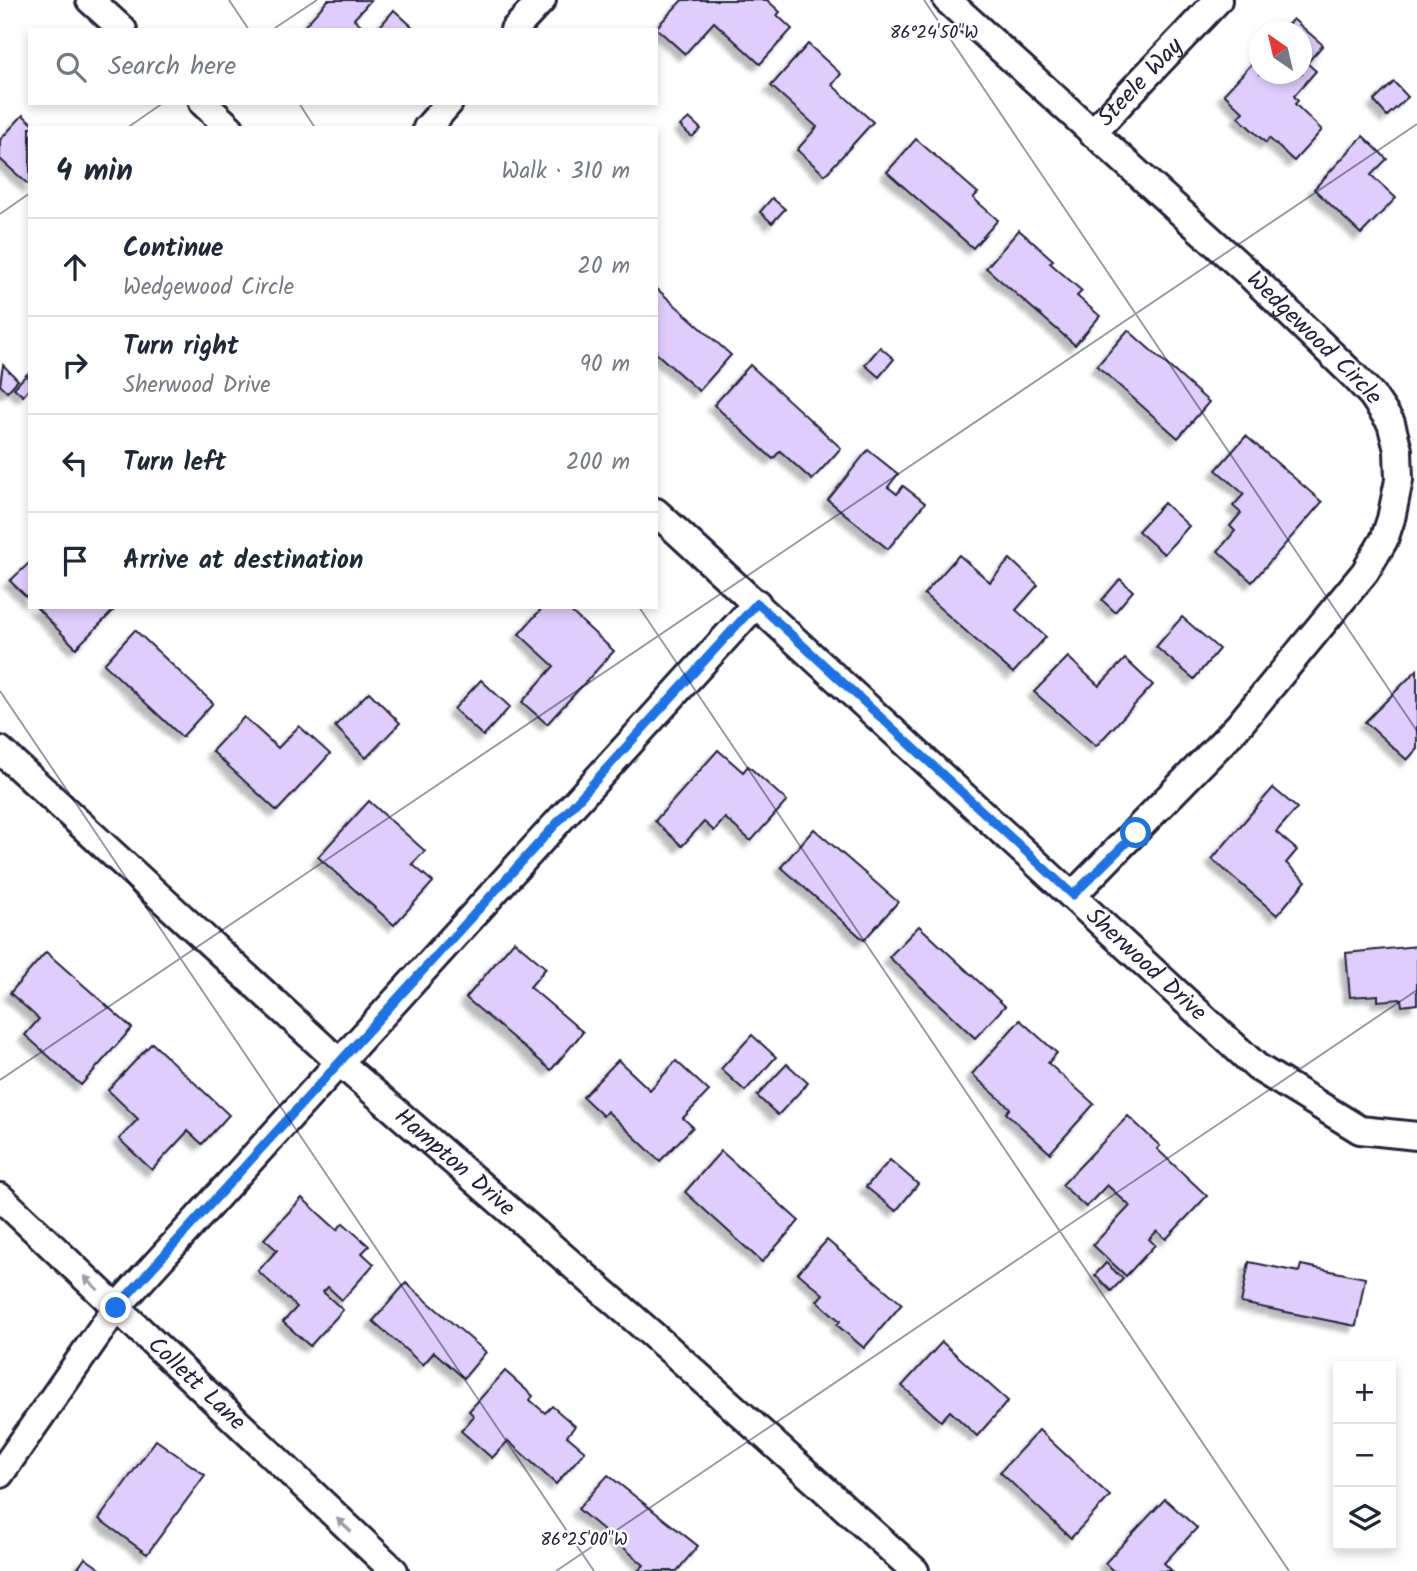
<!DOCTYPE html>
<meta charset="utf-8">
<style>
:root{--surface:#fff;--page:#f2f2f3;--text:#1f2937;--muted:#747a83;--line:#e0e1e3}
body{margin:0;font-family:Kalam,sans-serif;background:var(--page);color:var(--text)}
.controls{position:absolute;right:21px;bottom:21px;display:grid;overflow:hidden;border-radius:0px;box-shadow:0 4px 10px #0003}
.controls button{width:63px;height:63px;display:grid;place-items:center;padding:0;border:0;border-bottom:2px solid var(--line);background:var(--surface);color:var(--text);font:35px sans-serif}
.compass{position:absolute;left:1249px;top:21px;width:63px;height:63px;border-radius:50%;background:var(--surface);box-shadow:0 4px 10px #0003;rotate:326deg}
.stop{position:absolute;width:21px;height:21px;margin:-16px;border:5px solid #1a73e8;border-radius:50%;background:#fff}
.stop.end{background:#1a73e8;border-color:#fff;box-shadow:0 2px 7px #0008}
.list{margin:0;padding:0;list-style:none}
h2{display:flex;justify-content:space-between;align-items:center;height:91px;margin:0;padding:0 28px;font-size:30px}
h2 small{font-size:23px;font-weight:400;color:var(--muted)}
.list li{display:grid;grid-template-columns:46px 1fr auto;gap:21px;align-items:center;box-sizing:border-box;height:98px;padding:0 28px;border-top:2px solid var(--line)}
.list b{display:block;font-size:26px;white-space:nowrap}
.list p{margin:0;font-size:23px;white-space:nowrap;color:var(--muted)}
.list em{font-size:23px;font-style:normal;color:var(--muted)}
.icon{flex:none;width:38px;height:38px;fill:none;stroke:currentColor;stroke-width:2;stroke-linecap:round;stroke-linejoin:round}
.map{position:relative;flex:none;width:1417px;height:1571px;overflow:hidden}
.search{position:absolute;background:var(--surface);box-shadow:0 4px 10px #0003;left:28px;top:28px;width:630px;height:77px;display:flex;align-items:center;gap:18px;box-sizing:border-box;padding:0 24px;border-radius:0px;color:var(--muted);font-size:26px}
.panel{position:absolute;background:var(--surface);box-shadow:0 4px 10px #0003;left:28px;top:126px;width:630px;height:483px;border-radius:0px}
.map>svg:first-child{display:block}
.building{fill:#e0ccfd;stroke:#22223b;stroke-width:2;filter:url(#shadow)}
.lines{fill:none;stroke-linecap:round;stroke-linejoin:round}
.minor-casing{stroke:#22223b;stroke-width:32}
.minor{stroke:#fff;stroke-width:26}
.oneway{fill:#9c9ca7}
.route{stroke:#1a73e8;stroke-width:9}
.ticks{fill:none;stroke:#22223b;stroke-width:2;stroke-opacity:0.45}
.labels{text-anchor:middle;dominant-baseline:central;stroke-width:5;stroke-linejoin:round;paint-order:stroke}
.street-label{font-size:24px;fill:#22223b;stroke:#fff}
.ticks-label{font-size:18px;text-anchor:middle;fill:#22223b;stroke:#fff;stroke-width:5;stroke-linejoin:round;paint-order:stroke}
</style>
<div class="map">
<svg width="1417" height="1571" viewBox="0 0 1417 1571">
<defs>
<filter id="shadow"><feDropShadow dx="-6" dy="6" stdDeviation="2" flood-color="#0004"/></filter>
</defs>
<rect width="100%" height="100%" fill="#fff"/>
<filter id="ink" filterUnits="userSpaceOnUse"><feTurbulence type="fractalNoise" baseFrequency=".0143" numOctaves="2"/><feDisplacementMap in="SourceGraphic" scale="14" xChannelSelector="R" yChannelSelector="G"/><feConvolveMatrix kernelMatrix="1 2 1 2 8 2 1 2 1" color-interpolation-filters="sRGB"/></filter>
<g filter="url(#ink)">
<!-- building -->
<g class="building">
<polygon points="328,0 371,0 354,19 367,30 301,30"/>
<polygon points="682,0 767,0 780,12 777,15 792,29 760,64 714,22 685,54 656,28"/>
<polygon points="394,10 416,30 377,30"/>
<polygon points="1293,19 1323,45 1307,63 1316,71 1294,96 1298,101 1295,104 1322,130 1294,161 1269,138 1266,143 1238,117 1243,112 1224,94 1260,55 1260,74 1302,74 1302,32 1281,32"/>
<polygon points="808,44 841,74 832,85 873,122 825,175 797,150 817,127 771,86"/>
<polygon points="1394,82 1408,97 1387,116 1374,101"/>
<polygon points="23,115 37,128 30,128 30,186 0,159 0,140"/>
<polygon points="689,118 701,129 692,137 680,126"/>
<polygon points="1363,136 1387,159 1371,175 1396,198 1361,234 1314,189"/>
<polygon points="916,139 978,193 973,198 998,220 973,248 887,172"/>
<polygon points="772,198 785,209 772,223 760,212"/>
<polygon points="1019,230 1053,260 1050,263 1082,291 1077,296 1100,316 1075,345 986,268"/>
<polygon points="656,288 731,355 699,391 656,353"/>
<polygon points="1128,330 1209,402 1178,438 1097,366"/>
<polygon points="880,347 894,359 879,377 865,365"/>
<polygon points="3,365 18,380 7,392 0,385"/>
<polygon points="750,365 841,448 812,480 780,451 773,459 714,405"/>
<polygon points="27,374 30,388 23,396 14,388"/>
<polygon points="1246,436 1322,502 1252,582 1218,551 1235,531 1230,526 1241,513 1233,506 1244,494 1216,470"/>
<polygon points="868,450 898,474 888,487 897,494 903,486 925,503 888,549 828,500"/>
<polygon points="1164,503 1189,526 1164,554 1138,531"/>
<polygon points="959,555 990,582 1010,559 1038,585 1016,610 1046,637 1013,673 924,594"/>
<polygon points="30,562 30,600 10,581"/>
<polygon points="1120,579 1133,591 1115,612 1102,600"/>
<polygon points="36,607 117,607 76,648"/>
<polygon points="543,607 566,607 614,651 547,724 522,702 554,666 519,634"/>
<polygon points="1182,617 1219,649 1194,679 1156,647"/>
<polygon points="135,630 213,703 182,737 104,664"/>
<polygon points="1068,657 1099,686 1125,659 1153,685 1096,746 1034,692"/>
<polygon points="1417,670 1417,749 1407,760 1365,722"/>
<polygon points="481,680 510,707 483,736 454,709"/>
<polygon points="369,692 400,723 366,758 335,726"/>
<polygon points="244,717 278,748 299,726 330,754 277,811 212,751"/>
<polygon points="718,750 743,772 748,766 787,801 751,841 725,818 714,831 704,822 682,846 655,821"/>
<polygon points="1273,788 1297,808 1276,832 1297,850 1286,863 1306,881 1277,915 1212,859"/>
<polygon points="369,801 425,851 412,864 433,882 394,925 318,857"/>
<polygon points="814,829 898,902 864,940 781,867"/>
<polygon points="919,926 1005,1006 975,1038 889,957"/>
<polygon points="514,941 546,968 530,987 583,1032 551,1070 466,998"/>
<polygon points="1417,946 1417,1004 1402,1006 1401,999 1378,1001 1378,995 1350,997 1346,953"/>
<polygon points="46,952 132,1028 81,1085 25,1035 39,1019 10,993"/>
<polygon points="1020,1020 1057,1053 1048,1063 1094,1104 1050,1153 1006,1113 1010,1108 972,1074"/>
<polygon points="752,1035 776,1057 745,1091 721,1069"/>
<polygon points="152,1043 229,1115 202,1144 188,1131 152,1170 119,1139 138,1119 108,1090"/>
<polygon points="618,1060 650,1090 676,1061 709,1091 683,1118 693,1127 660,1161 607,1111 603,1116 583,1097"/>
<polygon points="787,1064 808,1083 778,1115 757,1096"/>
<polygon points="1128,1116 1160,1146 1157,1149 1207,1196 1166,1239 1157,1231 1149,1239 1155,1245 1126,1276 1093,1245 1130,1206 1107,1185 1086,1207 1062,1185"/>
<polygon points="721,1151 799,1221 762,1262 685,1192"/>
<polygon points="890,1160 918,1184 896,1211 866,1187"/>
<polygon points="302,1198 337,1230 343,1223 369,1246 362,1253 374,1264 342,1300 328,1287 323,1292 343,1310 310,1346 283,1322 297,1307 258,1271 277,1250 264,1239"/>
<polygon points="827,1240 902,1304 864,1348 837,1325 840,1321 817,1301 823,1294 798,1273"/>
<polygon points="1249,1262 1299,1272 1301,1265 1365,1278 1356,1326 1241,1303"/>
<polygon points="1106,1263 1123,1279 1111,1291 1095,1275"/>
<polygon points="406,1283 486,1352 464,1378 434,1352 423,1365 373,1321"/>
<polygon points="942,1342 1008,1401 977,1436 950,1411 941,1421 902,1386"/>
<polygon points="505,1371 533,1396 530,1400 545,1413 552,1406 575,1426 567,1436 585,1451 556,1484 508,1441 492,1458 461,1431 474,1416 469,1411"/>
<polygon points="1039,1430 1110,1496 1071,1538 1000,1472"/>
<polygon points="156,1440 205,1475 147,1554 99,1519"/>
<polygon points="608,1475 698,1546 677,1571 638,1571 644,1565 578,1509"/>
<polygon points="1165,1499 1197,1528 1164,1563 1172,1571 1113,1571 1105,1563"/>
<polygon points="85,1558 103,1571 76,1571"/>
</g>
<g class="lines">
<!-- minor casing -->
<g class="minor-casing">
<g id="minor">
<polyline points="90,0 123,30"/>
<path id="s1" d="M947,0L1251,276L1353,375L1372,395L1391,423L1398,450L1399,480L1391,519L1384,540L1365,572L1239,725L1073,895"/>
<polyline points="514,30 542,0"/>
<polyline points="203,103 230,128"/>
<polyline points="427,128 449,103"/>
<path id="s2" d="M1092,133L1218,0"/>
<path id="s3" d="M656,512L1257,1067L1360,1130L1417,1136"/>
<path id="s4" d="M0,750L338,1061L669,1349L915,1571"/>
<path id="s5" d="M0,1197L394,1571"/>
<polyline points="0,1474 116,1308 757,603"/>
</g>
</g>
<!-- minor -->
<use href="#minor" class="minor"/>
</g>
<!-- one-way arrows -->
<defs><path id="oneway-solid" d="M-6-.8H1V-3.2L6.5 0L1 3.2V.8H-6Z" transform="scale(1.75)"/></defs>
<g class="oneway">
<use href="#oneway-solid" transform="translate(91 1283) rotate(-136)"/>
<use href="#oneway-solid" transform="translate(344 1525) rotate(-137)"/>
</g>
</g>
<g class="lines" filter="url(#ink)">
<!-- route -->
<polyline class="route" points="116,1308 757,603 1073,895 1136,833"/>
</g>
<!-- ticks -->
<path class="ticks" d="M229,0L249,30M924,0L1417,731M272,30L317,0M299,103L315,128M127,128L163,103M0,214L30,193M639,607L1289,1571M0,691L594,1571M0,1080L1417,124M556,1571L1417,990"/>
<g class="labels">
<!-- street labels -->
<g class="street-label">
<text stroke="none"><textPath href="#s2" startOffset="70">Steele Way</textPath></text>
<text stroke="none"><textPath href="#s1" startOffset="499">Wedgewood Circle</textPath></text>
<text stroke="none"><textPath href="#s3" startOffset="667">Sherwood Drive</textPath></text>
<text stroke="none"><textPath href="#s4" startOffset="614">Hampton Drive</textPath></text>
<text stroke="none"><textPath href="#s5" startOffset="271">Collett Lane</textPath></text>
</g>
</g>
<g class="ticks-label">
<text x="934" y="38">86°24'50"W</text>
<text x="584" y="1545">86°25'00"W</text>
</g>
</svg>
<div class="controls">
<button>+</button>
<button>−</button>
<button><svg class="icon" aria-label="layers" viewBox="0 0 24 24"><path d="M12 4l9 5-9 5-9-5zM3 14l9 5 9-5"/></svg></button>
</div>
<svg class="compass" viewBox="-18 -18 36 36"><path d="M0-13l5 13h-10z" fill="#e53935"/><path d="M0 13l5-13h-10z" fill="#747a83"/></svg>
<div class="stop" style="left:1136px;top:833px"></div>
<div class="stop end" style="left:116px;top:1308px"></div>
<div class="search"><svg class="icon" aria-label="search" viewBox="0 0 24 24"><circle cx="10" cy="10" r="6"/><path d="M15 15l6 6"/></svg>Search here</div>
<section class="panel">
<h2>4 min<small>Walk · 310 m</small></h2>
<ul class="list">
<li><svg class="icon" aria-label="ahead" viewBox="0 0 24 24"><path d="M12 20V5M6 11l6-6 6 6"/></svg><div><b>Continue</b><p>Wedgewood Circle</p></div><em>20 m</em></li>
<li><svg class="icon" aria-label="right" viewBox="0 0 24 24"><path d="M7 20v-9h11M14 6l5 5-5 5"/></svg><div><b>Turn right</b><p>Sherwood Drive</p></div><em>90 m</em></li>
<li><svg class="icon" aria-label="left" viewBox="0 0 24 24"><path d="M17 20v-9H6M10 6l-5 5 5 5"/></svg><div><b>Turn left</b></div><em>200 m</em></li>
<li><svg class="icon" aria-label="arrive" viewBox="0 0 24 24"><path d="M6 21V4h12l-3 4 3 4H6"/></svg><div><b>Arrive at destination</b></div></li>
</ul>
</section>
</div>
